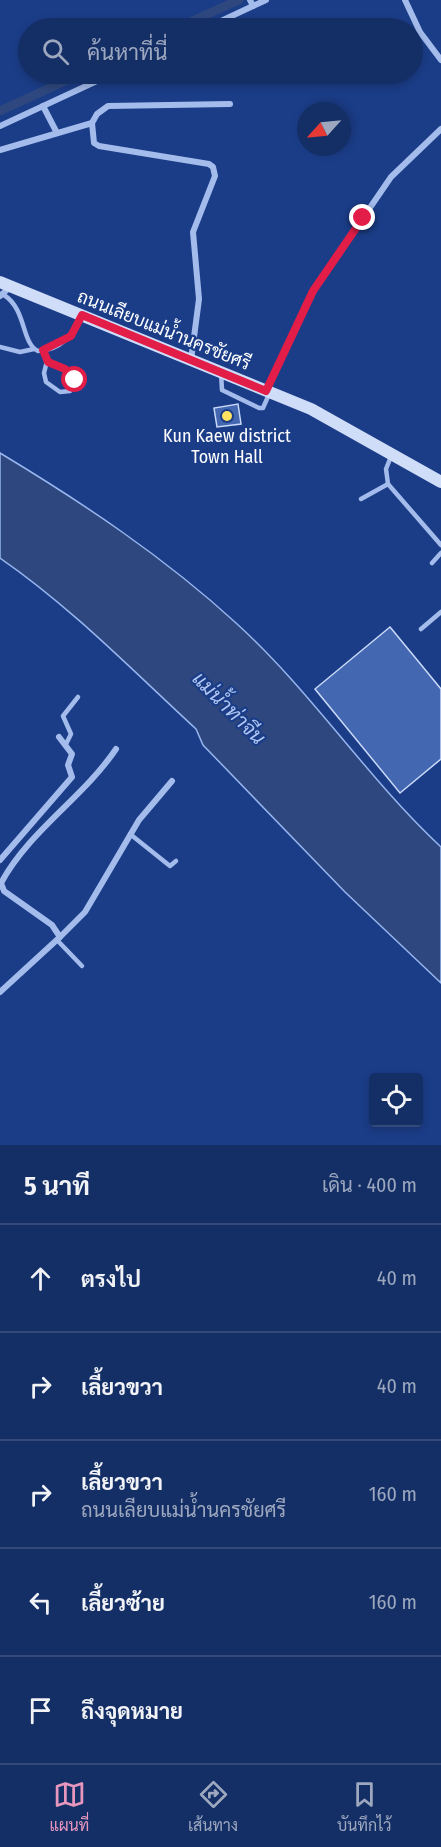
<!DOCTYPE html>
<html lang="th">
<meta charset="utf-8">
<style>
:root{--surface:#142e66;--page:#213a6f;--text:#f1f3f6;--muted:#9da8bf;--line:#334a7a;--accent:#e797bd}
body{margin:0;font-family:"Fira Sans Condensed",Sarabun,sans-serif;background:var(--page);color:var(--text)}
.controls{position:absolute;right:18px;bottom:18px;display:grid;overflow:hidden;border-radius:6px;box-shadow:0 3px 9px #0003}
.controls button{width:54px;height:54px;display:grid;place-items:center;padding:0;border:0;border-bottom:2px solid var(--line);background:var(--surface);color:var(--text);font:30px sans-serif}
.compass{position:absolute;left:297px;top:102px;width:54px;height:54px;border-radius:50%;background:var(--surface);box-shadow:0 3px 9px #0003;rotate:243deg}
.stop{position:absolute;width:18px;height:18px;margin:-14px;border:4px solid #e11d48;border-radius:50%;background:#fff}
.stop.end{background:#e11d48;border-color:#fff;box-shadow:0 2px 6px #0008}
.list{margin:0;padding:0;list-style:none}
h2{display:flex;justify-content:space-between;align-items:center;height:78px;margin:0;padding:0 24px;font-size:26px}
h2 small{font-size:20px;font-weight:400;color:var(--muted)}
.list li{display:grid;grid-template-columns:39px 1fr auto;gap:18px;align-items:center;box-sizing:border-box;height:108px;padding:0 24px;border-top:2px solid var(--line)}
.list b{display:block;font-size:22px;white-space:nowrap}
.list p{margin:0;font-size:20px;white-space:nowrap;color:var(--muted)}
.list em{font-size:20px;font-style:normal;color:var(--muted)}
.icon{flex:none;width:33px;height:33px;fill:none;stroke:currentColor;stroke-width:2;stroke-linecap:round;stroke-linejoin:round}
.map{position:relative;flex:none;width:441px;height:1145px;overflow:hidden}
.search{position:absolute;background:var(--surface);box-shadow:0 3px 9px #0003;left:18px;right:18px;top:18px;height:66px;display:flex;align-items:center;gap:15px;box-sizing:border-box;padding:0 21px;border-radius:33px;color:var(--muted);font-size:22px}
.sheet{height:618px;background:var(--surface)}
nav{display:flex;justify-content:space-around;align-items:center;box-sizing:border-box;height:84px;border-top:2px solid var(--line);background:var(--surface);font-size:16px;color:var(--muted)}
nav a{display:grid;justify-items:center;gap:3px}
nav .on{color:var(--accent)}
.map>svg:first-child{display:block}
.water{fill:#2e487f;stroke:#97b5ee;stroke-width:1.5}
.lines{fill:none;stroke-linecap:round;stroke-linejoin:round}
.canal{stroke:#2e487f;stroke-width:9}
.building{fill:#4467b1;stroke:#c9d9f9;stroke-width:1.5}
.service{stroke:#a4bcec;stroke-width:4.5}
.minor{stroke:#a4bcec;stroke-width:6}
.secondary{stroke:#d0ddf9;stroke-width:12}
.route{stroke:#e11d48;stroke-width:8}
.poi-dot{fill:#fde360;stroke:#1b3d88;stroke-width:2}
.labels{text-anchor:middle;dominant-baseline:central;stroke-width:4.5;stroke-linejoin:round;paint-order:stroke}
.street-label{font-size:18px;fill:#fff;stroke:#1b3d88}
.poi-label{font-size:18px;fill:#fff;stroke:#1b3d88}
.water-label{font-size:20px;font-style:italic;fill:#afc6f3;stroke:#1b3d88}
</style>
<div class="map">
<svg width="441" height="1145" viewBox="0 0 441 1145">
<rect width="100%" height="100%" fill="#1b3d88"/>
<!-- water -->
<path class="water" d="M0,453C83,503 164,557 236,623C311,691 367,778 441,847V983L345,892L203,745L196,729C132,670 71,607 0,558Z"/>
<g class="lines">
<!-- canal -->
<g class="canal">
<polyline points="177,28 239,0"/>
<polyline points="0,111 80,74"/>
</g>
</g>
<!-- building -->
<g class="building">
<polygon points="238,404 241,424 217,427 214,408"/>
<polygon points="390,627 441,689 441,759 400,793 315,689"/>
</g>
<g class="lines">
<!-- service -->
<g class="service">
<path d="M4,295C27,310 21,343 38,351C61,350 71,336 81,317"/>
<polyline points="0,347 20,352 34,349"/>
<path d="M43,350L48,362C60,366 69,368 75,380L70,391L60,392L46,382L44,373L47,361"/>
<polyline points="221,373 222,390 259,408 263,408 270,392"/>
<polyline points="388,484 386,469 392,454"/>
<polyline points="361,499 388,484 441,545"/>
<polyline points="432,563 441,553"/>
<polyline points="421,629 441,612"/>
<polyline points="66,744 71,734 63,716 78,697"/>
<polyline points="130,834 170,866 176,861"/>
<polyline points="57,940 82,966"/>
</g>
<!-- minor -->
<g class="minor">
<polyline points="250,0 253,6 266,0"/>
<polyline points="405,0 420,32 441,60"/>
<polyline points="206,28 253,6"/>
<polyline points="43,106 57,133"/>
<polyline points="92,123 97,114 108,106 230,104"/>
<polyline points="0,126 112,74"/>
<polyline points="0,150 92,123 94,143 99,146 209,164 213,167 215,176 193,232 199,299 191,360"/>
<polyline points="0,296 10,287"/>
<polyline points="266,391 313,291 391,177 441,129"/>
<polyline points="0,860 72,777 68,765 72,754 59,737"/>
<polyline points="60,937 85,912 139,820 172,781"/>
<path d="M0,992L60,937L52,925L4,891L1,883C30,830 83,798 116,749"/>
</g>
<!-- secondary -->
<polyline class="secondary" points="0,282 311,409 441,482"/>
</g>
<g class="lines">
<!-- route -->
<polyline class="route" points="75,380 65,369 48,362 43,350 71,336 82,315 266,391 313,291 363,218"/>
</g>
<!-- markers -->
<circle class="poi-dot" cx="227" cy="416" r="6"/>
<g class="labels">
<!-- street labels -->
<g class="street-label">
<text transform="translate(164 330) rotate(22)">ถนนเลียบแม่น้ำนครชัยศรี</text>
</g>
<!-- poi labels -->
<g class="poi-label">
<text x="227" y="436">Kun Kaew district<tspan x="227" dy="21">Town Hall</tspan></text>
</g>
<!-- water labels -->
<g class="water-label">
<text transform="translate(229 708) rotate(45)">แม่น้ำท่าจีน</text>
</g>
</g>
</svg>
<div class="controls">
<button><svg class="icon" aria-label="locate" viewBox="0 0 24 24"><circle cx="12" cy="12" r="6"/><path d="M12 2v4M12 18v4M2 12h4M18 12h4"/></svg></button>
</div>
<svg class="compass" viewBox="-18 -18 36 36"><path d="M0-13l5 13h-10z" fill="#e53935"/><path d="M0 13l5-13h-10z" fill="#9da8bf"/></svg>
<div class="stop" style="left:75px;top:380px"></div>
<div class="stop end" style="left:363px;top:218px"></div>
<div class="search"><svg class="icon" aria-label="search" viewBox="0 0 24 24"><circle cx="10" cy="10" r="6"/><path d="M15 15l6 6"/></svg>ค้นหาที่นี่</div>
</div>
<section class="sheet">
<h2>5 นาที<small>เดิน · 400 m</small></h2>
<ul class="list">
<li><svg class="icon" aria-label="ahead" viewBox="0 0 24 24"><path d="M12 20V5M6 11l6-6 6 6"/></svg><div><b>ตรงไป</b></div><em>40 m</em></li>
<li><svg class="icon" aria-label="right" viewBox="0 0 24 24"><path d="M7 20v-9h11M14 6l5 5-5 5"/></svg><div><b>เลี้ยวขวา</b></div><em>40 m</em></li>
<li><svg class="icon" aria-label="right" viewBox="0 0 24 24"><path d="M7 20v-9h11M14 6l5 5-5 5"/></svg><div><b>เลี้ยวขวา</b><p>ถนนเลียบแม่น้ำนครชัยศรี</p></div><em>160 m</em></li>
<li><svg class="icon" aria-label="left" viewBox="0 0 24 24"><path d="M17 20v-9H6M10 6l-5 5 5 5"/></svg><div><b>เลี้ยวซ้าย</b></div><em>160 m</em></li>
<li><svg class="icon" aria-label="arrive" viewBox="0 0 24 24"><path d="M6 21V4h12l-3 4 3 4H6"/></svg><div><b>ถึงจุดหมาย</b></div></li>
</ul>
</section>
<nav>
<a class="on"><svg class="icon" aria-label="map" viewBox="0 0 24 24"><path d="M3 6l6-2 6 2 6-2v14l-6 2-6-2-6 2zM9 4v14M15 6v14"/></svg>แผนที่</a>
<a><svg class="icon" aria-label="directions" viewBox="0 0 24 24"><path d="M12 3l9 9-9 9-9-9zM9 14v-3h6M13 9l2 2-2 2"/></svg>เส้นทาง</a>
<a><svg class="icon" aria-label="saved" viewBox="0 0 24 24"><path d="M7 4h10v16l-5-4-5 4z"/></svg>บันทึกไว้</a>
</nav>
